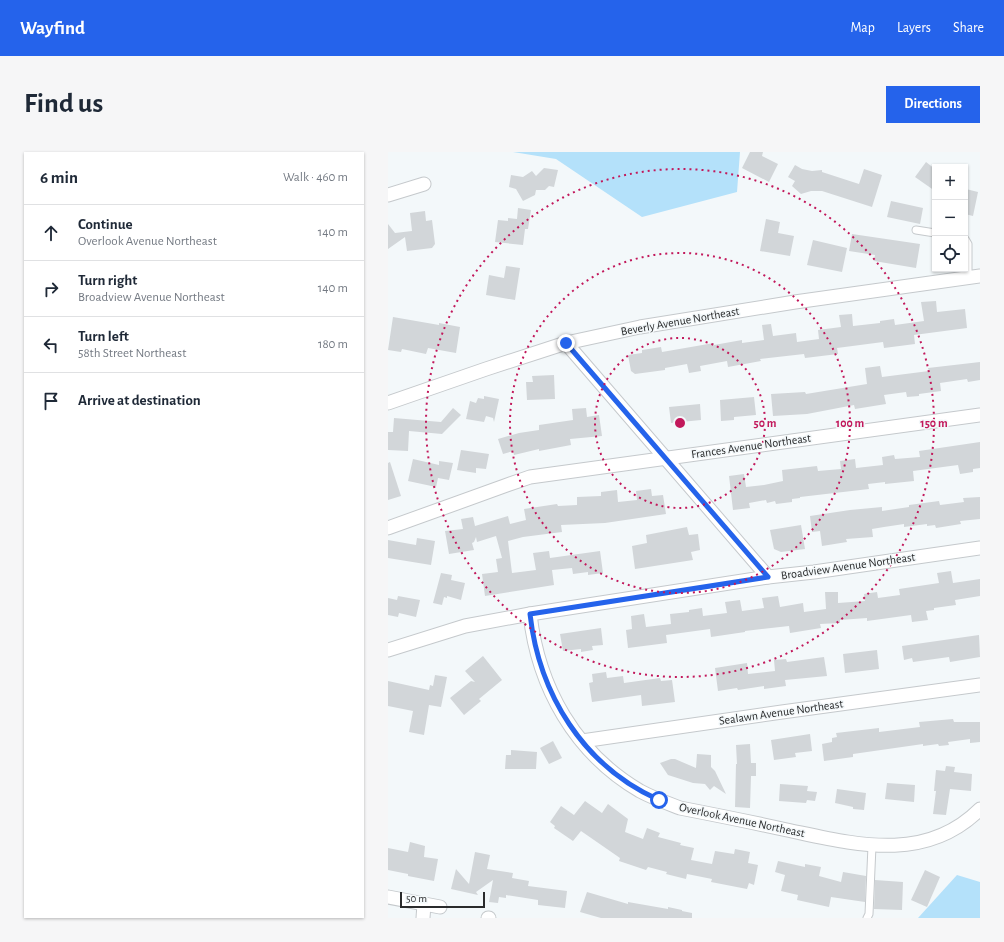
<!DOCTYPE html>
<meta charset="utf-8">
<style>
:root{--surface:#fff;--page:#f6f6f7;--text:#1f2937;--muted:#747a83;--line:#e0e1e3;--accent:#2563eb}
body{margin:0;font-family:"Alegreya Sans",sans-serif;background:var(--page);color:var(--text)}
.controls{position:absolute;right:12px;top:12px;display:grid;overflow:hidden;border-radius:0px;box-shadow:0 1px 3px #0004}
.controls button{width:36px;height:36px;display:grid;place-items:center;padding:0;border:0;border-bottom:1px solid var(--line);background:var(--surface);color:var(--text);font:20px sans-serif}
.scale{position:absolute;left:12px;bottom:10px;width:85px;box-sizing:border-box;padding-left:4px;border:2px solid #2a2b2c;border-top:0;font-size:11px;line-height:14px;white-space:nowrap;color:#2a2b2c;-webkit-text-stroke:3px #f3f8fa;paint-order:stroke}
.stop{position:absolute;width:12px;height:12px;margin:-9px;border:3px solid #2563eb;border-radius:50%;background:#fff}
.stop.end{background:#2563eb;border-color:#fff;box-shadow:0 1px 4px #0008}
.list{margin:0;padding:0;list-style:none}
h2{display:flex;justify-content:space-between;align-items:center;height:52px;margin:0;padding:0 16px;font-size:17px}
h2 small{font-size:13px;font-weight:400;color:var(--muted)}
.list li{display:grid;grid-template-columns:26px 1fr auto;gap:12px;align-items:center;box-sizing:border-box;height:56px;padding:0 16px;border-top:1px solid var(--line)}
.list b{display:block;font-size:15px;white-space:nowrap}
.list p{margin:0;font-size:13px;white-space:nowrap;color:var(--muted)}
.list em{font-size:13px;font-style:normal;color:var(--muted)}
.icon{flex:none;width:22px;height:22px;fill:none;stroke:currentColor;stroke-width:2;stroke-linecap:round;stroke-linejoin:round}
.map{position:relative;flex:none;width:592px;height:766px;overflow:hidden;border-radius:0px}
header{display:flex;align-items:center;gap:24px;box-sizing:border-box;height:56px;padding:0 20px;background:var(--accent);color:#fff}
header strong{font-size:19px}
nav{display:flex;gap:22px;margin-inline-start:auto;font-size:14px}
.intro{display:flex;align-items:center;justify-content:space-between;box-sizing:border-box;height:96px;padding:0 24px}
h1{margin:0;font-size:28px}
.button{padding:10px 18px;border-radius:0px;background:var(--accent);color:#fff;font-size:14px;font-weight:700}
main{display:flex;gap:24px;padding:0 24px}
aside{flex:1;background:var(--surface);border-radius:0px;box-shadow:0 1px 3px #0004}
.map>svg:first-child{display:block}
.green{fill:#b4e1fa}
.building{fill:#d2d6d9}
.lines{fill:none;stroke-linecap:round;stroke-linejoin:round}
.service-casing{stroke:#c5c9cc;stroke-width:9}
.minor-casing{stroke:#c5c9cc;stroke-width:15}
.service{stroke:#fff;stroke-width:7}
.minor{stroke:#fff;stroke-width:13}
.route{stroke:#2563eb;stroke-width:5}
.ring{fill:none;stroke:#c2185b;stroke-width:2;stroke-dasharray:2 4}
.labels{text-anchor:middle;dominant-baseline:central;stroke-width:3;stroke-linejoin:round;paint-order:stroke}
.street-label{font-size:12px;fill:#2a2b2c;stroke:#f3f8fa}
.centre{fill:#c2185b;stroke:#f3f8fa;stroke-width:2}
.ring-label{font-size:12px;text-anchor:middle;font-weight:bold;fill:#c2185b;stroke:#f3f8fa;stroke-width:3;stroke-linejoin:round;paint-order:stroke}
</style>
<header>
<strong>Wayfind</strong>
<nav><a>Map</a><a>Layers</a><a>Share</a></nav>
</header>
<div class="intro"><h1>Find us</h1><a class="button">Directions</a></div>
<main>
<aside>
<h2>6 min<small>Walk · 460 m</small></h2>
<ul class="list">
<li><svg class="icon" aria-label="ahead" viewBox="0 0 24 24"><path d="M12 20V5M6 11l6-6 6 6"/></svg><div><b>Continue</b><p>Overlook Avenue Northeast</p></div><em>140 m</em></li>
<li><svg class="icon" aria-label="right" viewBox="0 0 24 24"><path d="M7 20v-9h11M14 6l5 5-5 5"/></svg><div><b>Turn right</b><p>Broadview Avenue Northeast</p></div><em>140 m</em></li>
<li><svg class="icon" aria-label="left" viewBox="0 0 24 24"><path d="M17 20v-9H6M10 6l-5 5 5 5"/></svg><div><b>Turn left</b><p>58th Street Northeast</p></div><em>180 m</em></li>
<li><svg class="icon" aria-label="arrive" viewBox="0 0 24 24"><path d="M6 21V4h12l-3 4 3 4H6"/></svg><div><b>Arrive at destination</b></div></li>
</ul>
</aside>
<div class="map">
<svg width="592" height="766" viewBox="0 0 592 766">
<rect width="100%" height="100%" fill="#f3f8fa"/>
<!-- green -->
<g class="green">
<polygon points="125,0 352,0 349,40 254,65 168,7"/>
<polygon points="569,723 592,730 592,766 530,766"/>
</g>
<!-- building -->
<g class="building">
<polygon points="362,0 375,0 374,4 390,12 381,30 354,16"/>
<polygon points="538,10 547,17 547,39 527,25"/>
<polygon points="407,13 414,17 424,19 434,18 434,20 471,32 476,17 494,23 484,55 434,39 423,39 413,42 404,34 407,29 400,25"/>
<polygon points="156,16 170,18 166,35 161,34 157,38 148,38 147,43 135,49 128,37 121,35 123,23 135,25 144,19 148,24"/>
<polygon points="578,37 590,40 585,64 577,62"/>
<polygon points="503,49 535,56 532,72 499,65"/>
<polygon points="130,56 143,58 140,77 137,77 135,93 107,90 110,68 120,69 120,66 129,67"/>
<polygon points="37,59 38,69 44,68 47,92 44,96 19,99 17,85 0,97 0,72 7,81 24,79 22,61"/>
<polygon points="378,67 392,70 390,81 406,84 402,104 372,99"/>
<polygon points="464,82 532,92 528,116 486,109 487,103 461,99"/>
<polygon points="425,88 459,96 454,120 419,113"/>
<polygon points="118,114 132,116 127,148 98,143 101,123 116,126"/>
<polygon points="548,149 549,160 577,157 579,176 526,183 527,192 496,196 495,190 449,196 450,202 417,206 416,202 372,207 373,209 340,215 339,209 312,214 313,219 301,221 299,212 277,216 277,218 247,222 243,219 240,203 254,201 254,198 273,195 274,200 326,191 326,193 354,188 354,191 376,188 374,173 383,172 385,184 408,181 409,190 431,187 430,178 453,175 451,163 464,162 465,174 492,171 492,169 506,167 507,173 536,169 533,150"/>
<polygon points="5,165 51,173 51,171 72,175 68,201 40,196 38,202 14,197 13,200 0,198"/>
<polygon points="592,210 592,228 580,230 579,227 552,231 553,239 531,242 531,244 519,245 518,240 496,243 498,252 467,257 466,253 419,262 385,264 383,242 417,240 418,242 479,232 477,216 492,214 494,225 541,219 540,216"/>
<polygon points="166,223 167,247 139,248 138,230 145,230 144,224"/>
<polygon points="96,244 111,247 106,270 105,266 98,264 96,270 78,267 82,249 88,251 90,246 96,247"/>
<polygon points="366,245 368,263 346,265 346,268 333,269 332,248"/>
<polygon points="312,252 313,268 283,271 281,255"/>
<polygon points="65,256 73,263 54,282 21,279 20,299 0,298 0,280 5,280 6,266 53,270"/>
<polygon points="198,256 199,265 211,263 214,284 182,287 183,293 151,299 151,297 126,303 125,299 115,302 110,287 131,281 151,278 151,273 185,268 184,257"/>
<polygon points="592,290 592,316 585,317 585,320 572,322 570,313 525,319 526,329 497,332 497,330 480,332 481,337 412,345 412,346 404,347 404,350 388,352 387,349 379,351 378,348 361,351 362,356 345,358 341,324 356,322 358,335 376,333 395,329 394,318 429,314 430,319 453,317 452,309 467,307 468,316 495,313 494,305 506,303 507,307 532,305 531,299"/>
<polygon points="73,298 101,302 98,317 88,316 88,321 69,318"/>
<polygon points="25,307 51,313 51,309 65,311 61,328 50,326 48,335 20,329"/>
<polygon points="2,310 13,344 0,348 0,311"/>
<polygon points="263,337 264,344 275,343 278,362 217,371 173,373 174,380 135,385 120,389 124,421 148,418 145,401 161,399 162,406 212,399 215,421 200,423 200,420 185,422 184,416 164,418 166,433 97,444 94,422 110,420 108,407 114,406 108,384 89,390 88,385 86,390 84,391 86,398 61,402 57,379 75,377 73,367 85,365 87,374 120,364 122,372 138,368 136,357 169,352 170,354 189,353 189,345 213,344 213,340 229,338 230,350 249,348 248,339"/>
<polygon points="592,345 592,367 572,369 573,372 548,376 547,373 539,374 539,372 516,375 516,372 496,375 484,377 485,385 458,387 459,390 434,394 432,379 424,380 422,364 462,358 494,355 494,359 521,355 521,353 551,349 552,353 576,350 575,346"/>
<polygon points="413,373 417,397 393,400 386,397 382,378"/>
<polygon points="299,375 301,383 310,382 312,398 303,400 305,408 247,417 244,394 259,391 258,383"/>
<polygon points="29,386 47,389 43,413 0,406 0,388 28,393"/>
<polygon points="563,419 565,431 592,427 592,444 567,448 568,453 546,456 546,458 538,459 540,468 524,470 523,463 479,469 479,466 452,468 452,471 432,472 433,476 402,481 401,474 357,479 357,480 323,485 322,477 278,483 279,491 240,496 238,478 244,477 243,464 256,462 258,475 283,472 282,462 301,460 301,458 314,456 315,464 339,461 337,450 352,448 354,459 376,456 374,446 390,444 392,455 415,451 416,460 438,457 437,440 450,440 450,451 477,449 476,442 489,440 490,446 512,443 511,437 551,431 549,421"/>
<polygon points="53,421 64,423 63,428 77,431 73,448 59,444 59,446 56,445 54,453 45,451"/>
<polygon points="10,444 32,448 28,465 11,461 10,465 0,463 0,446 9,448"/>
<polygon points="213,476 215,493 204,494 205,498 193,500 193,497 175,499 172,482"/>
<polygon points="591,483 592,505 562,510 561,505 525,510 524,506 516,508 514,494"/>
<polygon points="489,498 491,517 457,521 455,502"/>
<polygon points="95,504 114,528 91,547 93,549 76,563 62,546 83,529 87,530 77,519"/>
<polygon points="436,505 439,524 397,528 398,534 376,537 376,534 350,538 349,536 330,539 327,516 359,511 360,522 387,519 386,508 398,507 399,510"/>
<polygon points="218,520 219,526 235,524 236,531 272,526 273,529 284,528 287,550 254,554 253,543 204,550 201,531 205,530 204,522"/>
<polygon points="47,523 59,525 53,555 41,553 36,583 21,580 25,559 0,554 0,529 41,538 42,533 45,534"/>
<polygon points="565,567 566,570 592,570 592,590 582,591 582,587 560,590 561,593 551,594 550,592 535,594 535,592 465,602 465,605 436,609 434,592 444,590 444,586 449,585 448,581 491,576 491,580 532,575 531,570"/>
<polygon points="422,582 424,599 407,601 408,605 386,608 383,588"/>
<polygon points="165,589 174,606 161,612 152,596"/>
<polygon points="362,592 363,611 368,611 368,624 363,624 362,656 347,655 348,612 349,612 348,593"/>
<polygon points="123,598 149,600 148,617 117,617 118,603 123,603"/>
<polygon points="309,602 323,603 323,615 327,619 338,642 326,634 322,638 317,632 305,631 280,623 272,611 283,607 287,607 308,616"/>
<polygon points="558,614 567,615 566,620 584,622 583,639 562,637 558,663 545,662 548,639 546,639 548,618 557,619"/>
<polygon points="499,631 527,633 526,650 497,647"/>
<polygon points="392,632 420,634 419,639 429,640 427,649 419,648 418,651 391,649"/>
<polygon points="449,637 478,641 476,658 465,657 465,655 447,651"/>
<polygon points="197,649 214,661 220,652 240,667 237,680 255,687 259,676 272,681 270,685 293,691 292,693 306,696 303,708 324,712 327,699 346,702 347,697 362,700 360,711 370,713 366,733 361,731 359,737 323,730 324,727 299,722 298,727 278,722 279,720 260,715 258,718 231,709 232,706 193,679 185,689 166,676 167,674 162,670 173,654 186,663"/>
<polygon points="22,690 37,694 36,705 50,707 46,729 20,724 20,722 0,718 0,696 20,700"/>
<polygon points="87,700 102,703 99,717 125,721 124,726 141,729 140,734 179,739 177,756 150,753 150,748 118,743 118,746 111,745 110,751 101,750 105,728 88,740 90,743 63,737 68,717 81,732"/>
<polygon points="390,709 417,715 417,712 433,715 431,724 453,730 455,720 478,724 477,750 443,745 441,755 409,748 410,743 393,739 397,723 387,720"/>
<polygon points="537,718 552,725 539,755 523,748"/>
<polygon points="487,728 515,730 514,758 486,757"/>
<polygon points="199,740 240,752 240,750 280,757 280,755 294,758 294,759 304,761 304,766 213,766 192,760"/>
</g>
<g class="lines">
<!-- service casing -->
<g class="service-casing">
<g id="service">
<polyline points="528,78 547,81"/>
<polyline points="577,87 580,92 580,126"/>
<polyline points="479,766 481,762 484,694"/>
</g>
</g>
<!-- minor casing -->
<g class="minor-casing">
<g id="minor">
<polyline points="0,43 36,32"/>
<polyline points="178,191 380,425"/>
<polyline points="0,251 98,217 178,191 252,175 407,150 592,124"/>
<polyline points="0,376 119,333 142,325 592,263"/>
<path d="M142,462C150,535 187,601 252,639C265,646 279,651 292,656C328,663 363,670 399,678C466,692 537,712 592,657"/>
<polyline points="0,498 77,474 142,462 380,425 426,420 592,396"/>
<polyline points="194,589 394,560 592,533"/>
<polyline points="0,745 52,755"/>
<polyline points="35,766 36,752"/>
<polyline points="100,766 101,766"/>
</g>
</g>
<!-- service -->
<use href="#service" class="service"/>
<!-- minor -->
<use href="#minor" class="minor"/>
</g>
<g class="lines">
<!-- route -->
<path class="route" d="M178,191L380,425L142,462C151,542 195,614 271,648"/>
</g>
<!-- distance rings -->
<g class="ring">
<circle cx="292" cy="271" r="85"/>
<circle cx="292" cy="271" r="170"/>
<circle cx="292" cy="271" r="254"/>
</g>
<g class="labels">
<!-- street labels -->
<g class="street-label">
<text transform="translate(292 169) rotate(-10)">Beverly Avenue Northeast</text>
<text transform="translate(363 294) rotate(-8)">Frances Avenue Northeast</text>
<text transform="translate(460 414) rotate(-8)">Broadview Avenue Northeast</text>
<text transform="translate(393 560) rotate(-8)">Sealawn Avenue Northeast</text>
<text transform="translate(354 668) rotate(12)">Overlook Avenue Northeast</text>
</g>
</g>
<circle cx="292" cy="271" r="6" class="centre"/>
<g class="ring-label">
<text x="377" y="275">50 m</text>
<text x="462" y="275">100 m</text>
<text x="546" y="275">150 m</text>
</g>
</svg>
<div class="controls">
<button>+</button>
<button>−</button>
<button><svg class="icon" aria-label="locate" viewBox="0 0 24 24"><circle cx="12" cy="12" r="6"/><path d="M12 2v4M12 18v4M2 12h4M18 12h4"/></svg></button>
</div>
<div class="scale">50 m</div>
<div class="stop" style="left:271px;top:648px"></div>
<div class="stop end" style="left:178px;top:191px"></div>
</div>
</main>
